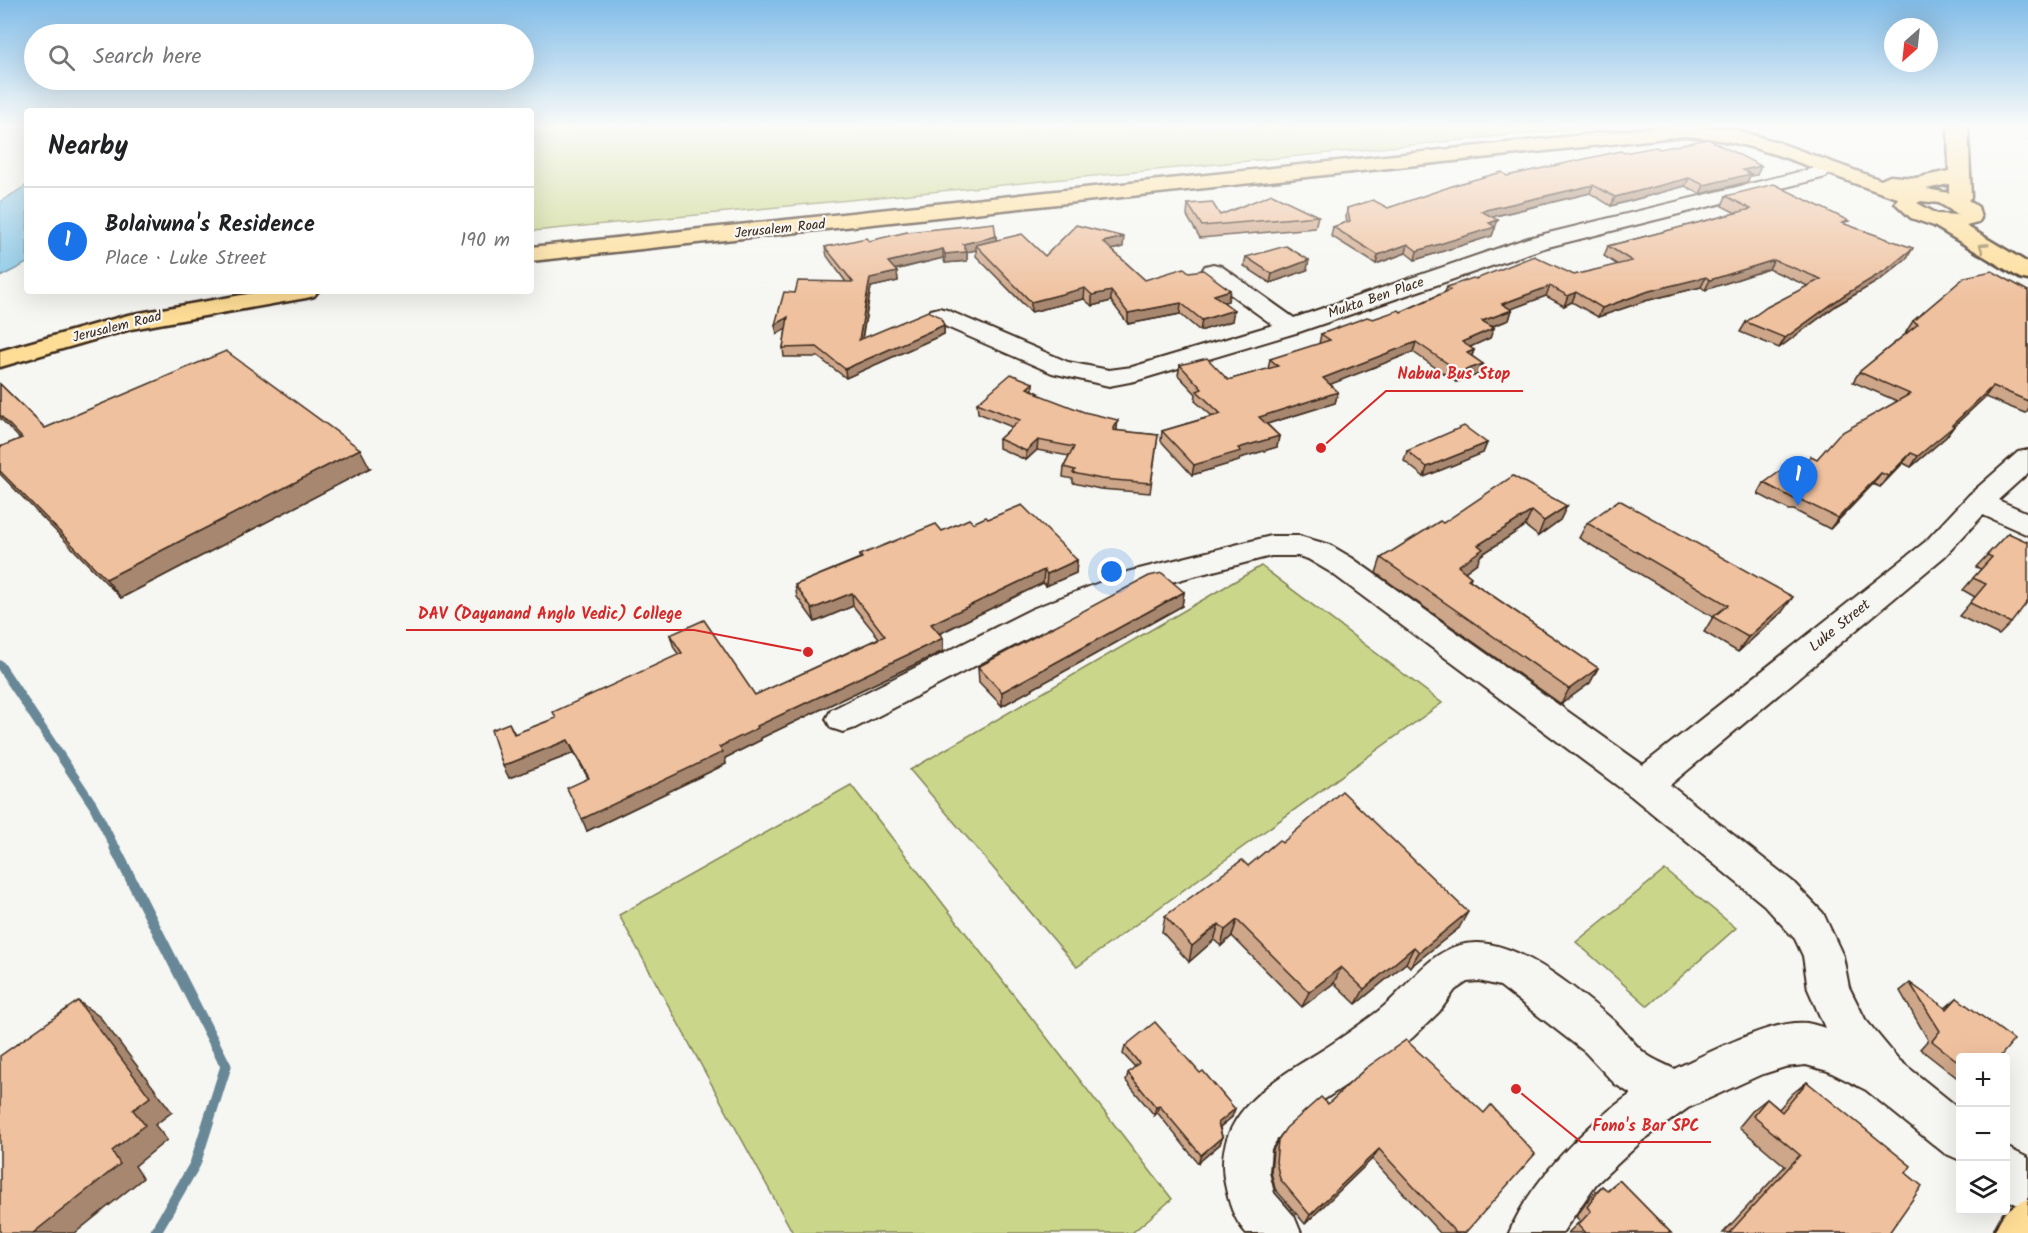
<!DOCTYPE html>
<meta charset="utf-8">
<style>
:root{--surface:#fff;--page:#f2f2f2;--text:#202124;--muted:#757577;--line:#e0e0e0;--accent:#1a73e8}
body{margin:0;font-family:Kalam,sans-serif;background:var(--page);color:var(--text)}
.controls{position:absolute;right:18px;bottom:18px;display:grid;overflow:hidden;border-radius:6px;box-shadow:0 6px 24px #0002}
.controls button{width:54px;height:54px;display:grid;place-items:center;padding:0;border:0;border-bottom:2px solid var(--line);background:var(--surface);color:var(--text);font:30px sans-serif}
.compass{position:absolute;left:1884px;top:18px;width:54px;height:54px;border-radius:50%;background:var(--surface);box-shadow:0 6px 24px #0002;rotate:207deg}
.you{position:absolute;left:1112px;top:572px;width:21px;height:21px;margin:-15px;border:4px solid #fff;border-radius:50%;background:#1a73e8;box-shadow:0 0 0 9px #1a73e833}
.badge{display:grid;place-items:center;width:39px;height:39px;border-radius:50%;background:var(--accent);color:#fff;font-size:20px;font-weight:700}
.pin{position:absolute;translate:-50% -50px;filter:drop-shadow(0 2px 3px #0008)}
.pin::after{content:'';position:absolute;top:32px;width:21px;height:18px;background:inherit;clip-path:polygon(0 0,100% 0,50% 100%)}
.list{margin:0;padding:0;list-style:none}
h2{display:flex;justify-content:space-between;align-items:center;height:78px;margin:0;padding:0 24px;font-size:26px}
h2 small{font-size:20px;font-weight:400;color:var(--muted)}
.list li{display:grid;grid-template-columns:39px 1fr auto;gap:18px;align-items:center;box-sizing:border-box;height:108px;padding:0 24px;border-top:2px solid var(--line)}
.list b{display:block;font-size:22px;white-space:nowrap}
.list p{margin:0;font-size:20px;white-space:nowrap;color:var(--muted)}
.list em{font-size:20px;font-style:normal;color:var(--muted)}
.icon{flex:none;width:33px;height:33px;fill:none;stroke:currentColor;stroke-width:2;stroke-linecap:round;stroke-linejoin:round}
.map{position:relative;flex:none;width:2028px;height:1233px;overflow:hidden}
.search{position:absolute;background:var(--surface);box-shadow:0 6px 24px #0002;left:24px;top:24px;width:510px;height:66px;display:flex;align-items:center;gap:15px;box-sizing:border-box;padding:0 21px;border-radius:33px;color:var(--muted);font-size:22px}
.panel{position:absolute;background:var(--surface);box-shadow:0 6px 24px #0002;left:24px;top:108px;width:510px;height:186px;border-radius:6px}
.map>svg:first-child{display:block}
.green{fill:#cad78b;stroke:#828054;stroke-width:1.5}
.water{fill:#87c7e8;stroke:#698897;stroke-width:1.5}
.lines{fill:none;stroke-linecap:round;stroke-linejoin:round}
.stream-far1{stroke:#698897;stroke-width:9}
.stream{stroke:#698897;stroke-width:11}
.minor-casing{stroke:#3b2a1e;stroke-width:4}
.primary-casing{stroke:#3b2a1e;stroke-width:5}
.trunk-casing{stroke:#3b2a1e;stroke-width:5}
.minor{fill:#f6f6f2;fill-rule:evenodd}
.primary{fill:#fedd96;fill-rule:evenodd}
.trunk{fill:#fedd96;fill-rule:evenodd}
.wall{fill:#cea689;stroke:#3b2a1e;stroke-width:1.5}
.shaded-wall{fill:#a7876f;stroke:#3b2a1e;stroke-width:1.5}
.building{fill:#efc19f;stroke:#3b2a1e;stroke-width:1.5}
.oneway{stroke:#9c845a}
.labels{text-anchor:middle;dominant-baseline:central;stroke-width:4.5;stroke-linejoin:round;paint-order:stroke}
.far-street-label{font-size:14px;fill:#3b2a1e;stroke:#f6f6f2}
.street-label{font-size:15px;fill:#3b2a1e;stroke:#f6f6f2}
.leader{fill:none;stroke:#d62828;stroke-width:2}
.callout-dot{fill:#d62828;stroke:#f6f6f2;stroke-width:2}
.callout-label{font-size:16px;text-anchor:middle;font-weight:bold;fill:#d62828;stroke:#f6f6f2;stroke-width:4.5;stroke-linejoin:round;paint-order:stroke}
</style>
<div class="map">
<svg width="2028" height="1233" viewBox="0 0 2028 1233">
<rect width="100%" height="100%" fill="#f6f6f2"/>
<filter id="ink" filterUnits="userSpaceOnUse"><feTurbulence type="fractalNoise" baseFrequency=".0167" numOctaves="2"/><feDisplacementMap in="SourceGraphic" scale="12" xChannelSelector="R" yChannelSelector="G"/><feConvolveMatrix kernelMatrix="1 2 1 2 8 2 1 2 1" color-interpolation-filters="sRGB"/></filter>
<g filter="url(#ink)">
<!-- green -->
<g class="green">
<polygon points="531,127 1594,127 533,231 531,230"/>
<polygon points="1261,566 1442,703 1077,967 910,770"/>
<polygon points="851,785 1172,1199 1132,1233 793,1233 619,915"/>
<polygon points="1665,870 1736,928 1648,1006 1576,942"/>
</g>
<!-- water -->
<polygon class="water" points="27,185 27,263 0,277 0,202"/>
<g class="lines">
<!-- stream-far1 -->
<polyline class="stream-far1" points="0,665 93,805 116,850"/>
<!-- stream -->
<polyline class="stream" points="115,848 226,1066 195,1164 155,1233"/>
<!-- minor casing -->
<g class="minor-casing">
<g id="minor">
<polygon points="1819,167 1826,169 1829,173 1826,177 1544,248 1299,332 1135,381 1109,386 1052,373 931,320 927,315 931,310 939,308 947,310 1068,362 1109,370 1132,367 1273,325 1205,276 1202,271 1205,266 1213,264 1221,266 1294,318 1528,238"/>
<path d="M2028,450V473L1998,500L2028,513V535L1983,515L1945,556L1670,785L1792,881L1823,913L1843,956L1849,987L1865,1019L1899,1060L1960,1109V1160L1944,1153L1866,1090L1828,1071L1806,1065L1785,1067L1760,1075L1688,1108L1643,1140L1596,1184L1562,1233H1509C1531,1180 1585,1126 1631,1094L1615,1084L1585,1052L1500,986L1479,981L1467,982L1455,990L1439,1012L1412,1038L1378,1064L1302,1114L1280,1135L1271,1149L1269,1172L1274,1193L1294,1216L1301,1233H1246C1233,1218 1229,1203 1225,1184C1211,1115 1271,1082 1321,1051C1340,1039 1358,1026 1377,1012C1410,988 1431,942 1478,943C1524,944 1580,992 1614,1021C1625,1031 1634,1045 1646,1054C1654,1060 1665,1064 1674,1069C1707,1054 1771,1019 1807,1023C1813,1024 1819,1026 1825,1028L1808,989L1803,956L1795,939L1764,905L1631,796L1330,572L1308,559L1298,556H1271L1148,588L1054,625L855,728L843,732L831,728L826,719L831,710L1032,609L1127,572L1271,536H1299L1330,545L1352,558L1643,765L1925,542L1969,495L2018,452Z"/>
<polygon points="2006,1147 2028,1158 2028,1210 2006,1199"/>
</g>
</g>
<!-- primary casing -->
<g class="primary-casing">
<g id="primary">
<path d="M1658,127L1728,128L1777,142L1881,180L1890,176L1916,178L1949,171L1948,127H1968L1971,197L1968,200L1978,207L1981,218L1978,223L1966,226L2028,263V280L2020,278L1934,226L1911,218L1895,203L1898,198C1827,177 1759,139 1684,136L531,261V247ZM1949,184V193L1926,189ZM1921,201L1939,203L1959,215L1937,214L1917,203Z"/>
<polygon points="265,291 318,291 314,296 306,298 131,329 0,367 0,351 128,315"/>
</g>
</g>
<!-- trunk casing -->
<g class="trunk-casing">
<path id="trunk" d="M2028,1199V1233H1994C2003,1212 2007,1208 2028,1199Z"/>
</g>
<!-- minor -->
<use href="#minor" class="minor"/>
<!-- primary -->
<use href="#primary" class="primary"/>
<!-- trunk -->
<use href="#trunk" class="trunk"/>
</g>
<!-- wall -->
<g class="wall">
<polygon points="1660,149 1757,175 1750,176 1747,182 1700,194 1685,186 1611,206 1590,193 1492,217 1495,229 1494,229 1492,236 1415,260 1406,253 1376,264 1331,236 1333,227 1347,222 1346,217 1347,208 1388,208 1507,176 1624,153"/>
<polygon points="1726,196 1847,225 1907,258 1880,280 1837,305 1779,348 1740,332 1746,322 1808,286 1769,269 1705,290 1701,287 1645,301 1598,317 1572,302 1564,306 1546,296 1510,309 1512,310 1509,320 1491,327 1494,328 1490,338 1470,347 1474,350 1472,356 1483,364 1480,374 1456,382 1413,352 1330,384 1338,392 1335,403 1267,424 1279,436 1277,447 1240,458 1239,461 1192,475 1161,441 1162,431 1212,416 1195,401 1196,394 1178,375 1180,365 1228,380 1268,369 1270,359 1319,344 1321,334 1401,312 1445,292 1447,287 1476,279 1574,275 1618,265 1604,256 1608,246 1736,213 1722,206"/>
<polygon points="1188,204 1220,215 1318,216 1315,228 1200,238 1187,216"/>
<polygon points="996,236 996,240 1045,256 1123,247 1112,250 1145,280 1189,272 1230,290 1228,301 1224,302 1232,321 1200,331 1180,314 1128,324 1111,301 1092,306 1084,299 1031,312 976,256 976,250 967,252 967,261 945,263 943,258 895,270 897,272 898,281 871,287 862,339 944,325 944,334 846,378 818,357 784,357 783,348 786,329 777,334 795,293 846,282 827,256 825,247 869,241"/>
<polygon points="1246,257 1307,270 1270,283 1244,266"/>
<polygon points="2028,291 2028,410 2025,413 1985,397 1954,426 1946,437 1911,467 1903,463 1880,487 1873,484 1830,529 1794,510 1789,510 1758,494 1764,483 1796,471 1817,459 1897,401 1853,382 1859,372 1908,332 1906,332 1913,321"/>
<polygon points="0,384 45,428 370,468 121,598 0,474 0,447 20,439 0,418"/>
<polygon points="1033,390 1039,393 1039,395 1117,429 1116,431 1158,435 1150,493 1100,489 1073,483 1073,479 1063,477 1064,467 1069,456 1037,450 1026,460 999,448 999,439 1012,427 978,413 977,403"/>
<polygon points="1487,443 1483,453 1424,477 1404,461 1407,451"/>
<polygon points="1567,506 1560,520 1538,536 1525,526 1481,555 1477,563 1465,572 1471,577 1470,580 1598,668 1590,683 1561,704 1376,573 1381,558 1443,523"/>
<polygon points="988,519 1077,560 1076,573 1046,586 1043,583 939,634 943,638 943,651 761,738 761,740 725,758 726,764 587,831 588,778 574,753 509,778 509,723 515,734 556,718 679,655 674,648 670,635 755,695 879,638 853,606 815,622 797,597 795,585 860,558 860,555 942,531"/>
<polygon points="1587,523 1782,612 1738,652 1704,632 1713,617 1579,538"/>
<polygon points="2008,533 2011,623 1999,635 1959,616 1975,597 1963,590 1981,569 1976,567"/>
<polygon points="1184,592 1182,606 1002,706 979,682 978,667"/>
<polygon points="1282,843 1459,928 1410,967 1406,963 1356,1004 1334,983 1302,1007 1232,936 1221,946 1214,940 1189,962 1162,932 1165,916 1248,866"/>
<polygon points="1910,983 1945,1008 1957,998 1960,1058 1960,1080 1920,1049 1928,1040 1900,991"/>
<polygon points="1125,1046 1232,1117 1220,1127 1222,1137 1220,1144 1198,1163 1157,1112 1154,1115 1126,1081 1128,1073 1135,1067 1123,1054"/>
<polygon points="1366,1068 1465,1233 1440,1233 1372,1159 1305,1224 1275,1189 1271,1172 1273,1150 1278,1140 1328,1104"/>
<polygon points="1807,1082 1906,1173 1889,1233 1723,1233 1785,1166 1739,1127 1753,1110 1767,1099 1779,1109 1792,1094"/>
<polygon points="1619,1180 1671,1233 1568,1233 1580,1221 1576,1217 1591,1196 1602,1186 1607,1190"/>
</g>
<!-- shaded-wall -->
<g class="shaded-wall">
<polygon points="1761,166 1757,175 1750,176 1747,182 1700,194 1704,185 1743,170"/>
<polygon points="1689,178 1685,186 1611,206 1615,197"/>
<polygon points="1593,185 1590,193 1478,220 1481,211"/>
<polygon points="1498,220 1492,236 1415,260 1417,251"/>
<polygon points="996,236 996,245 976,245 976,250 967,252 967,261 945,263 945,254 963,244"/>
<polygon points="1124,237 1123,247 1102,252 1103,242"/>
<polygon points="1408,244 1406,253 1376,264 1378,255"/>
<polygon points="1913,248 1907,258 1880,280 1837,305 1779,348 1785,338 1843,296"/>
<polygon points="943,249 943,258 889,271 888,262"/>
<polygon points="1309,260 1307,270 1270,283 1272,274"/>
<polygon points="1774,260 1769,269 1705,290 1710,280"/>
<polygon points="897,272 898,281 871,287 860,350 859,340 870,278"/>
<polygon points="1706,277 1701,287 1645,301 1598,317 1602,308 1649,291"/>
<polygon points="1550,286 1546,296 1498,314 1502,304"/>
<polygon points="1085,288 1084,299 1031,312 1031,302"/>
<polygon points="1230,290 1228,301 1213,305 1214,295"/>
<polygon points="1111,291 1111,301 1092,306 1092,295"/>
<polygon points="1576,292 1572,302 1564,306 1568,296"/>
<polygon points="1181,303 1180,314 1128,324 1128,313"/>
<polygon points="1234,310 1232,321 1200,331 1202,320"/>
<polygon points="1512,310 1509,320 1479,331 1482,321"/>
<polygon points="788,317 790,326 777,334 775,325"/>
<polygon points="944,325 944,334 846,378 845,369"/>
<polygon points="1494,328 1490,338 1459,352 1462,342"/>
<polygon points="1416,342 1413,352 1321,388 1323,378"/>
<polygon points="1474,350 1470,360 1467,353"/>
<polygon points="1483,364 1480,374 1456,382 1460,372"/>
<polygon points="1033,383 1033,392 1027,388"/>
<polygon points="1993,386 1985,397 1953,427 1954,426 1946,437 1911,467 1918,456"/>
<polygon points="1338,392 1335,403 1257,427 1259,417"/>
<polygon points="1118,420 1117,429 1112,440 1113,430"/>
<polygon points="1279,436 1277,447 1240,458 1239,461 1192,475 1194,465 1238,448"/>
<polygon points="1038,440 1037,450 1026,460 1026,451"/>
<polygon points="1487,443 1483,453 1424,477 1427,467"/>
<polygon points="360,449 370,468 121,598 106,579"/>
<polygon points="1911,453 1903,463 1880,487 1888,476"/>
<polygon points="1881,473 1873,484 1830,529 1838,518"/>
<polygon points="1567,506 1560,520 1538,536 1544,521"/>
<polygon points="1532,511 1525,526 1481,555 1477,563 1452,581 1458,566 1478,545"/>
<polygon points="1077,560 1076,573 1046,586 1047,574"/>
<polygon points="1044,570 1043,583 932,637 931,624"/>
<polygon points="1184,592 1182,606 1002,706 1002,692"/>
<polygon points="852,593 853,606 815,622 812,609"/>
<polygon points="1793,597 1782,612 1738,652 1748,637"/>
<polygon points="943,638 943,651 761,738 761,740 725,758 726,764 587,831 582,819 719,747 757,726"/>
<polygon points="1598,668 1590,683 1561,704 1569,689"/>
<polygon points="568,740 574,753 509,778 503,766"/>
<polygon points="1468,912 1459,928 1410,967 1419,952"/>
<polygon points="1237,920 1232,936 1221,946 1225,930"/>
<polygon points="1219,924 1214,940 1189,962 1192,946"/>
<polygon points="1414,947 1406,963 1356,1004 1364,989"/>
<polygon points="1341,967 1334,983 1302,1007 1309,992"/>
<polygon points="78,1001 100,1017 172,1112 155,1125 167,1140 135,1166 143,1178 75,1233 33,1233 112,1151 133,1110"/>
<polygon points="1159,1105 1157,1112 1154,1115 1156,1107"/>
<polygon points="1235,1109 1232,1117 1216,1130 1218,1123"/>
<polygon points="1222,1137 1220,1144 1198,1163 1201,1155"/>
<polygon points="1379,1149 1372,1159 1305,1224 1310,1215"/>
</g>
<!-- building -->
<g class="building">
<polygon points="1708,139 1761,166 1743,170 1751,174 1704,185 1689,178 1615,197 1593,185 1481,211 1498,220 1489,223 1495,227 1417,251 1408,244 1378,255 1333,227 1350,221 1347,208 1373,200 1388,208 1458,184 1502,172 1507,176 1621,151 1624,153 1656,147 1660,149"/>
<polygon points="1774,184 1849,221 1842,223 1913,248 1886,270 1843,296 1785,338 1746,322 1767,307 1821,279 1774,260 1710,280 1706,277 1649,291 1602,308 1576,292 1568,296 1550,286 1502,304 1512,310 1482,321 1494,328 1462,342 1474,350 1467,353 1483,364 1460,372 1416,342 1323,378 1338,392 1259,417 1279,436 1238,448 1241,451 1194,465 1162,431 1221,414 1197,391 1202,389 1180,365 1207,358 1228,380 1278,366 1270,359 1330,340 1321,334 1367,317 1373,319 1399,310 1401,312 1450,290 1447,287 1473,278 1476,279 1534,256 1574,275 1632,261 1608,246 1751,209 1726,196"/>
<polygon points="1272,194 1318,216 1202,226 1188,204 1212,202 1220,215"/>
<polygon points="994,223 996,236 963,244 966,252 945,254 943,249 888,262 897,272 870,278 859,340 928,311 940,317 944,325 845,369 817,347 783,348 788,317 775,325 784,292 795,293 798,281 853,282 825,247 866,238 869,241 907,232"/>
<polygon points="1076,225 1124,237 1103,242 1145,280 1184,268 1189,272 1203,270 1230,290 1214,295 1234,310 1202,320 1181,303 1128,313 1111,291 1092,295 1085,288 1031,302 976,245 1022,234 1045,256"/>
<polygon points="1286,246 1309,260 1272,274 1246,257"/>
<polygon points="1992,271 2028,291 2028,401 1993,386 1952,425 1954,426 1918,456 1911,453 1888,476 1881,473 1838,518 1801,500 1796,500 1764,483 1786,467 1796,471 1811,456 1817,459 1839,434 1910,394 1859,372 1918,324 1913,321 1965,277"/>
<polygon points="226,351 360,449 106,579 0,471 0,447 22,438 0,415 0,384 45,428"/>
<polygon points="1011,374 1033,383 1027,388 1039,393 1037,394 1084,412 1118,420 1113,430 1158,435 1151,483 1101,479 1073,473 1075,470 1064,467 1074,447 1038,440 1026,451 999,439 1020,420 977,403"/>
<polygon points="1464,426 1487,443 1427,467 1407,451"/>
<polygon points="1513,476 1567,506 1544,521 1532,511 1478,545 1483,549 1458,566 1471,577 1468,579 1598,668 1569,689 1381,558 1440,521 1443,523"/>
<polygon points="1619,500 1793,597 1748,637 1713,617 1728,605 1587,523"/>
<polygon points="1022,505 1077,560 1047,574 1044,570 931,624 943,638 757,726 758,728 719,747 723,752 582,819 567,788 589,778 568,740 503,766 491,730 509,723 514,734 556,718 553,712 682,653 670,635 704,620 755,695 885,636 852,593 812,609 795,585 862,558 860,555 936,524 942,531 969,519 973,523 986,517 988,519"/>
<polygon points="2008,533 2028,542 2028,601 2011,623 1970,603 1986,584 1973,578 1992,557 1987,555"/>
<polygon points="1162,573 1184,592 1002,692 978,667 1149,576"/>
<polygon points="1342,791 1468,912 1419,952 1414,947 1364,989 1341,967 1309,992 1237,920 1225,930 1219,924 1192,946 1165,916 1242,860 1248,866 1279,840 1282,843"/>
<polygon points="1910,983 1947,1009 1957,998 2014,1040 1999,1058 1960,1058 1960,1063 1932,1041 1940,1031"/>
<polygon points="78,1001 150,1097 133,1110 145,1125 112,1151 120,1164 33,1233 0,1233 0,1056"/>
<polygon points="1155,1022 1200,1073 1203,1071 1235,1109 1218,1123 1222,1137 1201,1155 1159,1105 1156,1107 1128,1073 1139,1063 1125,1046"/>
<polygon points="1406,1040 1484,1113 1491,1105 1535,1154 1465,1233 1456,1233 1379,1149 1310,1215 1280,1179 1276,1162 1278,1140 1286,1128 1321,1097 1328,1104 1366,1068"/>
<polygon points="1807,1082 1911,1166 1906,1173 1922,1186 1889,1233 1729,1233 1800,1155 1753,1116 1767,1099 1782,1112"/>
<polygon points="1619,1180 1671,1233 1585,1233 1578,1225 1591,1211 1587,1207 1602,1186 1608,1191"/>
</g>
<!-- one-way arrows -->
<defs><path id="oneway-chevron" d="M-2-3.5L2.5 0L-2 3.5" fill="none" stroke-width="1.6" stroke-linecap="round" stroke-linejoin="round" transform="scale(1.5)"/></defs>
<use class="oneway" href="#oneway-chevron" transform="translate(1983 247) rotate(-147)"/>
</g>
<!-- sky -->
<linearGradient id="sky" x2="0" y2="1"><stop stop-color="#81bce8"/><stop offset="0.42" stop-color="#fbfbf9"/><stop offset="1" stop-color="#fbfbf9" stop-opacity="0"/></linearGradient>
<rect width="2028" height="300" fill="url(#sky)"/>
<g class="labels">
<!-- far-street labels -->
<g class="far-street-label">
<text transform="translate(780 229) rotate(-6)">Jerusalem Road</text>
<text transform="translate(1376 298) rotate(-19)">Mukta Ben Place</text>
<text transform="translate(117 327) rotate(-14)">Jerusalem Road</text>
</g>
<!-- street labels -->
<g class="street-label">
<text transform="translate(1840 626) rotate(-39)">Luke Street</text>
</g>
</g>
<!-- callouts -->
<path class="leader" d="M1321 448L1386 391H1523M808 652L694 630H406M1516 1089L1581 1142H1711"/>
<g class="callout-dot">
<circle cx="1321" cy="448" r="6"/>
<circle cx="808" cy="652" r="6"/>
<circle cx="1516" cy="1089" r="6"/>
</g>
<g class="callout-label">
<text x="1454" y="379">Nabua Bus Stop</text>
<text x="550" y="619">DAV (Dayanand Anglo Vedic) College</text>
<text x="1646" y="1131">Fono's Bar SPC</text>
</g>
</svg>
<div class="controls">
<button>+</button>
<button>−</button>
<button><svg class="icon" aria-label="layers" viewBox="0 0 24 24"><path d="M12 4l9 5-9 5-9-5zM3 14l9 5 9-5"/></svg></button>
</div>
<svg class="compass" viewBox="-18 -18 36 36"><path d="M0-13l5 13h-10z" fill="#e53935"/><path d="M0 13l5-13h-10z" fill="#757577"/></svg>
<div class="you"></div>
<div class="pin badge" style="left:1798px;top:506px">1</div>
<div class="search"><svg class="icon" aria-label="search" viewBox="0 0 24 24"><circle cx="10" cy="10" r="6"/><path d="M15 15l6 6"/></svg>Search here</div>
<section class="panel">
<h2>Nearby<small></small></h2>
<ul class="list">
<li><span class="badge">1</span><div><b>Bolaivuna's Residence</b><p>Place · Luke Street</p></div><em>190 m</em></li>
</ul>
</section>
</div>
